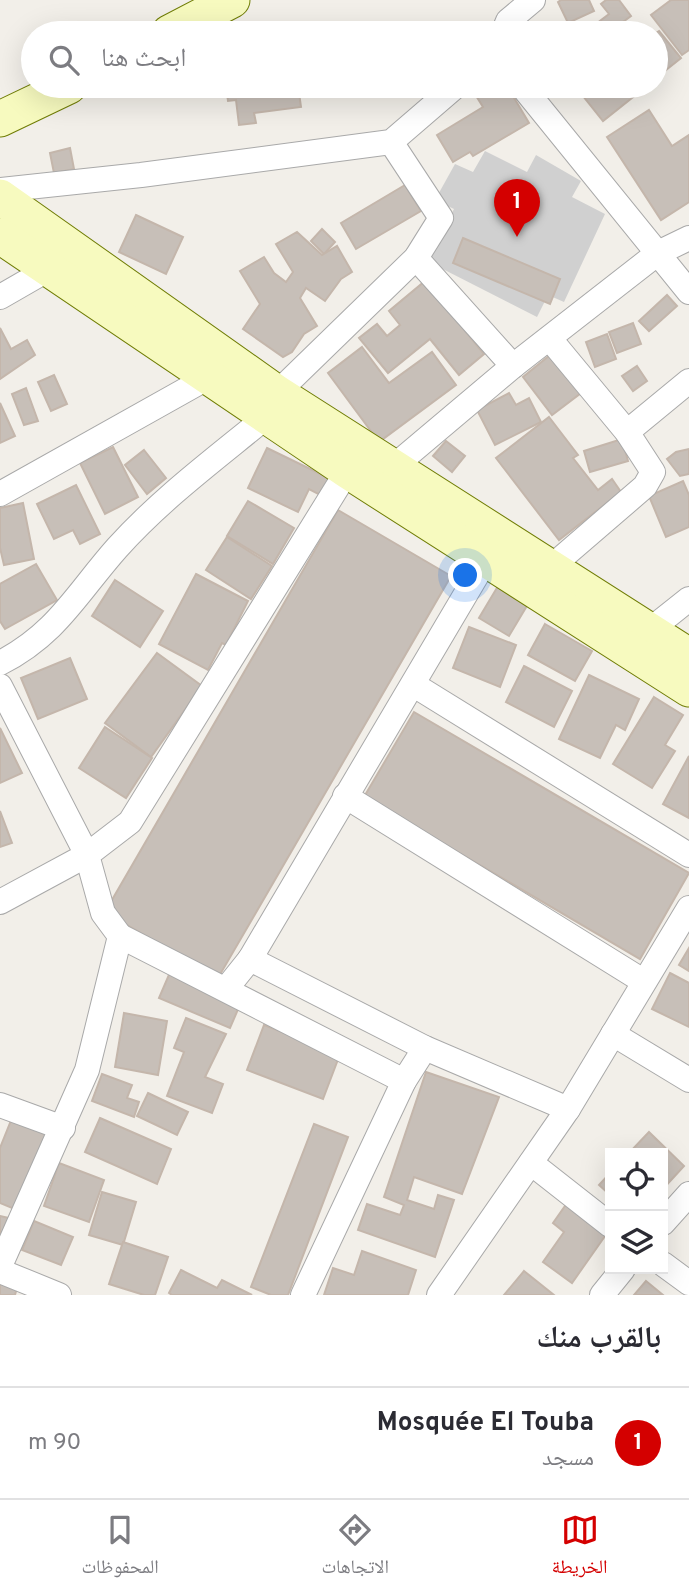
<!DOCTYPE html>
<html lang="ar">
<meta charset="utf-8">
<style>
:root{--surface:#fff;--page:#f2f2f3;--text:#2b2b33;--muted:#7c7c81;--line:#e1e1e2;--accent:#d40000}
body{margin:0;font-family:Overpass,"Noto Naskh Arabic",sans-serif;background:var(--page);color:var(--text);direction:rtl}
.controls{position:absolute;right:21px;bottom:21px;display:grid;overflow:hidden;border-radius:0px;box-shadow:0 7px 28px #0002}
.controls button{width:63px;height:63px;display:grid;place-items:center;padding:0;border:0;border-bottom:2px solid var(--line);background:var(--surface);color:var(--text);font:35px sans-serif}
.you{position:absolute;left:466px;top:576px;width:24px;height:24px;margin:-18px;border:5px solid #fff;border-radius:50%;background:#1a73e8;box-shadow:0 0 0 10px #1a73e833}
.badge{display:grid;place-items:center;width:46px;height:46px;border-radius:50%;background:var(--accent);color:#fff;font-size:23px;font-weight:700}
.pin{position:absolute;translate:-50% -58px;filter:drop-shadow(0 2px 4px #0008)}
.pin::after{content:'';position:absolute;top:37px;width:24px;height:21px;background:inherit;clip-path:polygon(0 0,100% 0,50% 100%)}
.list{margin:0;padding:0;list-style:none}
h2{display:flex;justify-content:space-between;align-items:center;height:91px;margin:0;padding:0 28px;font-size:30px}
h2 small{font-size:23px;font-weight:400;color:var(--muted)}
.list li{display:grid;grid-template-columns:46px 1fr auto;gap:21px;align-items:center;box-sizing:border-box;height:112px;padding:0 28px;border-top:2px solid var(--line)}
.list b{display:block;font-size:26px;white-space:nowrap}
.list p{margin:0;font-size:23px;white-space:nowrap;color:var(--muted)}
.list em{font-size:23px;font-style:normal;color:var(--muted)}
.icon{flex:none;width:38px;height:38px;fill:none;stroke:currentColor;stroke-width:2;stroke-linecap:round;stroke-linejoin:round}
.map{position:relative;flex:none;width:689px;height:1295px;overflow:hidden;direction:ltr}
.search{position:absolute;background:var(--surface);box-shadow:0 7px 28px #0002;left:21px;right:21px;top:21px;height:77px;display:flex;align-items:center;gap:18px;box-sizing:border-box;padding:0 24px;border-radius:38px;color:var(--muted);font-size:26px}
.sheet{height:203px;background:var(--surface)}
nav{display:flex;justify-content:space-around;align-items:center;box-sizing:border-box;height:98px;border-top:2px solid var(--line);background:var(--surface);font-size:19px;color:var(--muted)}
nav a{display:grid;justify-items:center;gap:4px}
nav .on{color:var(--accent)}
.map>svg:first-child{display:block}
.religious{fill:#d0d0d0}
.building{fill:#c7bfb8;stroke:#c4b6ab;stroke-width:2}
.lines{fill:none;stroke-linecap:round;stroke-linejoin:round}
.street-casing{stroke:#a9a9a9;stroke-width:26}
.secondary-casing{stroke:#707d05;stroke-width:37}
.street{stroke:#fff;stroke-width:24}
.secondary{stroke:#f7fabf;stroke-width:35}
</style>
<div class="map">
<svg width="689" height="1295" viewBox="0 0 689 1295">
<rect width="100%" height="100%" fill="#f2efe9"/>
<!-- religious -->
<polygon class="religious" points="485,151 527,172 536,155 581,181 572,197 605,214 564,302 548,295 537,317 427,261 454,209 435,200 455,164 473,172"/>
<!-- building -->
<g class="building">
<polygon points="561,0 589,0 594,11 568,23 558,2"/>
<polygon points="606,0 619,0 631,16 608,33 584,33 609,14 601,4"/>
<polygon points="671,0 689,0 689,50 682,55 651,15"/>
<polygon points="383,23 388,33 370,33 369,30"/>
<polygon points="659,31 681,58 656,78 656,33"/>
<polygon points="226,86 298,86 301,107 254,113 256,123 239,125 236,100 228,101"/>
<polygon points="489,86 507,86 529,123 473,156 470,152 453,162 437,135 483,107 475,94"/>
<polygon points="575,86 647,86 603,121"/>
<polygon points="649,110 672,146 689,135 689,202 661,220 607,137"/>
<polygon points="70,148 74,169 54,173 50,153"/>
<polygon points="405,185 421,211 356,249 341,223"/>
<polygon points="136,215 183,237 166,274 119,252"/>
<polygon points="322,229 335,242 324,254 311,241"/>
<polygon points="297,232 322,255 337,246 352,272 341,279 325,301 306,288 300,298 317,326 304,334 292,352 283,357 243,329 260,304 240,271 264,257 274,273 286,282 293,272 276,244"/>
<polygon points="463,238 560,279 550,304 453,263"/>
<polygon points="425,281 484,354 459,375 430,339 388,373 359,338 377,324 387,336 400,325 389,311"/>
<polygon points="667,295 677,306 649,331 639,321"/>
<polygon points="633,323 641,344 617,353 609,332"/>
<polygon points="0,328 11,349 27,340 35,355 0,379"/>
<polygon points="607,334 616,359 595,367 586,342"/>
<polygon points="362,347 389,383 432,352 456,385 379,442 328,373"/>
<polygon points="555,351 585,390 552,415 523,377"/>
<polygon points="637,366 647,381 633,391 622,376"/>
<polygon points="54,375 67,404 51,411 38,382"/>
<polygon points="26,388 38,421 24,425 12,394"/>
<polygon points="509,393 516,405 529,398 541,422 495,445 477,410"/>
<polygon points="0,403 15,436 0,443"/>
<polygon points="549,417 578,455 573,458 598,490 612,479 621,492 559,540 496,458"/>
<polygon points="622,439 628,461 590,472 584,451"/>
<polygon points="446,441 465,456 452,472 433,456"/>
<polygon points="113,447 138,497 105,514 80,463"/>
<polygon points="267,448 335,481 326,498 309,489 298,512 248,488"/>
<polygon points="689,449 689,474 680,476 667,459 676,452"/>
<polygon points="144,450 166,478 147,494 125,465"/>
<polygon points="683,481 689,495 689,527 666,537 649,496"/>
<polygon points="76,485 100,534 80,544 73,530 54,539 37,504"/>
<polygon points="248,501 294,528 273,564 227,536"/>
<polygon points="23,503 34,559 4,565 0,548 0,508"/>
<polygon points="338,510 451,576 218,978 105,912"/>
<polygon points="227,537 272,566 251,599 206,570"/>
<polygon points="36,564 57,600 5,629 0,621 0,584"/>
<polygon points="196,574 248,601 226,645 222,643 208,670 159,644"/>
<polygon points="115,580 163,611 140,647 92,616"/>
<polygon points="501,581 531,599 509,636 479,618"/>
<polygon points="545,624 592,651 575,681 528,655"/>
<polygon points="469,627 516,645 500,687 453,668"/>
<polygon points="157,653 202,686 151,757 105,723"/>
<polygon points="70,658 87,699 38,719 21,678"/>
<polygon points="524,666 572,691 554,727 506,702"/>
<polygon points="589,675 639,699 625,730 616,725 600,758 559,739"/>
<polygon points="654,697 683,715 665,745 675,751 652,788 613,764"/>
<polygon points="414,712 689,873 640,959 364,797"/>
<polygon points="105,727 152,758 126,798 79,768"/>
<polygon points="0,728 22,773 0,783"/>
<polygon points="689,756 689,818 663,804"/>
<polygon points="0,811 12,843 0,847"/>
<polygon points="689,948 689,971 679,965"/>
<polygon points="171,970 242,1000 230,1028 159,998"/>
<polygon points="670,973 689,983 689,1027 652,1009"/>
<polygon points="124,1013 167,1021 158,1075 115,1067"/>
<polygon points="186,1018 226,1034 205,1077 223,1084 212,1113 167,1096 184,1052 174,1048"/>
<polygon points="264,1025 340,1054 323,1099 247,1070"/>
<polygon points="426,1072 499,1097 462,1194 414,1177 407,1200 434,1209 438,1195 454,1200 435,1257 358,1230 367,1204 400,1215 404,1205 384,1197"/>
<polygon points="102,1074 132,1085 127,1098 139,1102 134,1117 92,1101"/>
<polygon points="148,1093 188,1112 177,1135 137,1116"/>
<polygon points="12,1118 61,1138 29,1215 0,1203 0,1148"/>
<polygon points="100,1118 171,1149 157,1184 85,1152"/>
<polygon points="314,1124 348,1137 288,1295 271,1295 251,1287"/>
<polygon points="649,1132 684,1166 663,1189 663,1153 629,1153"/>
<polygon points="59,1163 104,1180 89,1222 44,1206"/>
<polygon points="610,1173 610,1195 599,1185"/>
<polygon points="102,1192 136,1202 123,1245 89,1235"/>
<polygon points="572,1196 610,1229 572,1283 543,1262 564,1232 553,1223"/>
<polygon points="0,1216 13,1219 0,1252"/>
<polygon points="34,1221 73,1237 61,1265 22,1250"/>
<polygon points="123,1242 168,1257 155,1295 144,1295 109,1284"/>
<polygon points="362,1251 416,1270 408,1295 324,1295 333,1268 354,1275"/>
<polygon points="181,1270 217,1288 222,1280 252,1295 172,1295 169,1293"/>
<polygon points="524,1271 554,1295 504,1295"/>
<polygon points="0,1273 19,1280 15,1295 0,1295"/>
<polygon points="646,1281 663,1295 634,1295"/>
</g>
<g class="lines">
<!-- street casing -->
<g class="street-casing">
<g id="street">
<polyline points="503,33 508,21 533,0"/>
<polyline points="522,86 689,292"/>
<polyline points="0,190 141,175 391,142 456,86"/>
<polyline points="416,258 513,366"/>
<polyline points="0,297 47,270"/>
<polyline points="550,339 627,432 653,472 645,486 551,567"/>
<polyline points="277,393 416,258 441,218 391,142"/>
<polyline points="627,432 689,381"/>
<polyline points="392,468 513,366 658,253 689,238"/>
<polyline points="0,494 207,378"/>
<polyline points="650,630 689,599"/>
<path d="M0,663C57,634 77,593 117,548C162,498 215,459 266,417"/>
<polyline points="414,685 689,855"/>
<polyline points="0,686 87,855 0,902"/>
<polyline points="345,796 643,981"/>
<polyline points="120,936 404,1081"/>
<polyline points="250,959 425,1048 568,1109"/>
<polyline points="226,989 250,959 493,548"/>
<polyline points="613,1034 689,1080"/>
<polyline points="0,1105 63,1128"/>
<polyline points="531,1163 610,1225"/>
<polyline points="663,1223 689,1194"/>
<polyline points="663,1264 689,1283"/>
<polyline points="0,1266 87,1070 120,936 103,913 87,855 130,822 356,457"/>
<polyline points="0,1271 59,1295"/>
<polyline points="303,1295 404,1081 425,1048"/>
<polyline points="439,1295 568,1109 689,908"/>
<polyline points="602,1295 623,1269"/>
</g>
</g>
<!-- secondary casing -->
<g class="secondary-casing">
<g id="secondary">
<polyline points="169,33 232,0"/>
<polyline points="0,119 69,86"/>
<polyline points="0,197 277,393 689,656"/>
<polyline points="0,236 348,471 689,689"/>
</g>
</g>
<!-- street -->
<use href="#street" class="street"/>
<!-- secondary -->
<use href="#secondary" class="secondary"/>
</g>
</svg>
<div class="controls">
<button><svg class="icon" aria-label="locate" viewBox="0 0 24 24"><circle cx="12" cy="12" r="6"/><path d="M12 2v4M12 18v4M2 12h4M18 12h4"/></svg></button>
<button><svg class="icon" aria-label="layers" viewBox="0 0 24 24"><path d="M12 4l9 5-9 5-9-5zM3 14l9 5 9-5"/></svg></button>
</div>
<div class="you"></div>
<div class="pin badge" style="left:517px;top:237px">1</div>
<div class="search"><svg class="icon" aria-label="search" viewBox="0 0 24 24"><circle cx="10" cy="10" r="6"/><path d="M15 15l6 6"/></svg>ابحث هنا</div>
</div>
<section class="sheet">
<h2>بالقرب منك<small></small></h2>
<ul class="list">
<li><span class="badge">1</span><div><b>Mosquée El Touba</b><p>مسجد</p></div><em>90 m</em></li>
</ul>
</section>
<nav>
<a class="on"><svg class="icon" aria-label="map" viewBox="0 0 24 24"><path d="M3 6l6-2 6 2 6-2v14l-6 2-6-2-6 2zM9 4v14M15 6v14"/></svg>الخريطة</a>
<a><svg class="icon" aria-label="directions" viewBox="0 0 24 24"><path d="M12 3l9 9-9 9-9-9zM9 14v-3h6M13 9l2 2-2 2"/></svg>الاتجاهات</a>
<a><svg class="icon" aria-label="saved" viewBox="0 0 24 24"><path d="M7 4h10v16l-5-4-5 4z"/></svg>المحفوظات</a>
</nav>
